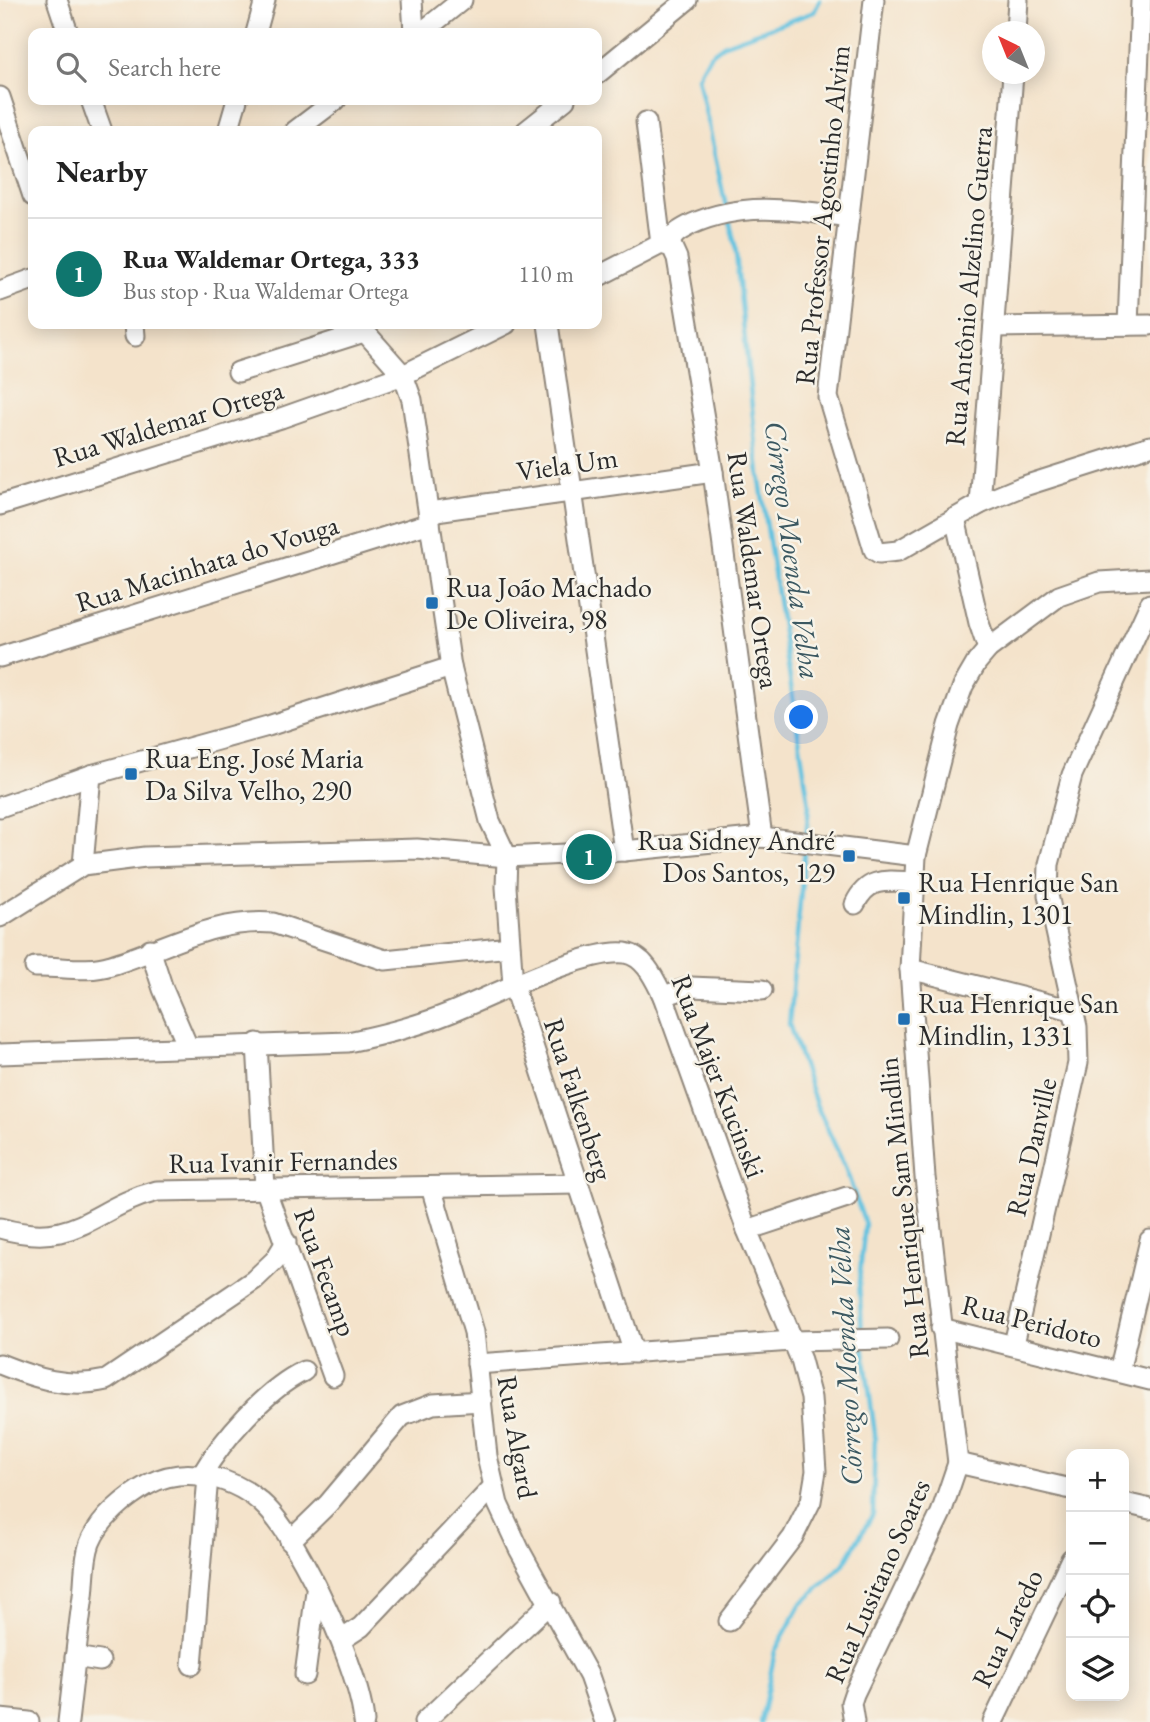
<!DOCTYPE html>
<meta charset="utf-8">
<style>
:root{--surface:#fff;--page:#f6f6f6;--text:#222;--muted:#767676;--line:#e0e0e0;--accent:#0f766e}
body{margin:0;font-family:"EB Garamond",serif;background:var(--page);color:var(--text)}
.controls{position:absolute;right:21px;bottom:21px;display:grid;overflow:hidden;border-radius:14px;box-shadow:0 4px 18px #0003}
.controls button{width:63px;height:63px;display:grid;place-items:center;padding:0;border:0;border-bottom:2px solid var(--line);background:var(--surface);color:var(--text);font:35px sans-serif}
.compass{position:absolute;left:982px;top:21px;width:63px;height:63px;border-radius:50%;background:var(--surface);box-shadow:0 4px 18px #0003;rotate:317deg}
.you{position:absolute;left:802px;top:718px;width:24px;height:24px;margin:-18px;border:5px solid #fff;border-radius:50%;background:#1a73e8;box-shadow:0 0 0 10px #1a73e833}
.badge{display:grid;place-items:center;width:46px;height:46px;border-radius:50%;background:var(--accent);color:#fff;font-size:23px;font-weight:700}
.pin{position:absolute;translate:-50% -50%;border:4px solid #fff;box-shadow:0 2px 7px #0006}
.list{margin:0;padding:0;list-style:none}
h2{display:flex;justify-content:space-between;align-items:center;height:91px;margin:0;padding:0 28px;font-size:30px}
h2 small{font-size:23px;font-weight:400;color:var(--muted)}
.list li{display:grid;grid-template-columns:46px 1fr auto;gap:21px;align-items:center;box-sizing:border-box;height:112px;padding:0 28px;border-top:2px solid var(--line)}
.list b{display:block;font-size:26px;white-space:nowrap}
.list p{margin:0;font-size:23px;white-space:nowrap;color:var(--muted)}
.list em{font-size:23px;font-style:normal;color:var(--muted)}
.icon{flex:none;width:38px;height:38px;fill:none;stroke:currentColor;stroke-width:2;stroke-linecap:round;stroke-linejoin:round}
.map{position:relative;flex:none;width:1150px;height:1722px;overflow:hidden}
.search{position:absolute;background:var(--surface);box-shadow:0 4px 18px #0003;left:28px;top:28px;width:574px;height:77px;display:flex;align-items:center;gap:18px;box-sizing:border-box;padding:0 24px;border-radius:14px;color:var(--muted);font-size:26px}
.panel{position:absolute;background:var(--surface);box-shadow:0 4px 18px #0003;left:28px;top:126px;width:574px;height:203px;border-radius:14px}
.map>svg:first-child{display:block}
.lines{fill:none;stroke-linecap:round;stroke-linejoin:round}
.stream{stroke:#61c2e0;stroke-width:4.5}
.minor-casing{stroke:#90877b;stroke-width:23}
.minor{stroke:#fff;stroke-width:19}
.poi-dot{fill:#1f6fb2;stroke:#f7f3e8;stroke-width:2.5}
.labels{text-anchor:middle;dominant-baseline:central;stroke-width:5;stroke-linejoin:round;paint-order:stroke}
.street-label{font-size:28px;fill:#2b2b2b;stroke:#f7f3e8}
.poi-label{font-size:28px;fill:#2b2b2b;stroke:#f7f3e8;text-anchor:start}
.water-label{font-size:30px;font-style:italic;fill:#3b5861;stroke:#f7f3e8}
</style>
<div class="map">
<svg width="1150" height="1722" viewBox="0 0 1150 1722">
<rect width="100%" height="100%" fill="#f7f3e8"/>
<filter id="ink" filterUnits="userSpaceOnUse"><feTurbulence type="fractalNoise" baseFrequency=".0143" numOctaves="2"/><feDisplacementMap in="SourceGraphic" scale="14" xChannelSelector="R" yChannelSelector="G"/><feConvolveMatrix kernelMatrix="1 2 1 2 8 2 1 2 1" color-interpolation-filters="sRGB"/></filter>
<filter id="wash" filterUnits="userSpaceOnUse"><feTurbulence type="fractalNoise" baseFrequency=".00686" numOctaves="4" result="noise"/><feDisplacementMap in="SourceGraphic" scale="28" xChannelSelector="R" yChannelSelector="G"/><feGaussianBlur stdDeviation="1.57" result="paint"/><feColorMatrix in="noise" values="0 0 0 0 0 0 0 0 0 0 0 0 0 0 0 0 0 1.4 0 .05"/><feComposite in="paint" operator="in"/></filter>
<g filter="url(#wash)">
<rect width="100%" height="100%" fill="#f4e3cb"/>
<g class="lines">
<!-- stream -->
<g class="stream">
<polyline points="726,207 698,77 710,55 725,44 814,12 820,0"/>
<polyline points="729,219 735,245 759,474 809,805 806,838"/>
<polyline points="805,846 789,1024 816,1104 845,1167 865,1224 859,1282 862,1333"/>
<polyline points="761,1722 775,1651 800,1605 843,1565 873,1514 875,1434 863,1345"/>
</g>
</g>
</g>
<g filter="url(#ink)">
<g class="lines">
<!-- minor casing -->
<g class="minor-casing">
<g id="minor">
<polyline points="57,0 68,33"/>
<polyline points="412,0 414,33"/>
<polyline points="874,0 828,397 874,550 879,553 898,551 980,504 1021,487 1150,446"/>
<polyline points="1016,32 1018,0"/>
<polyline points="256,33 265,0"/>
<polyline points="421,33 462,0"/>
<polyline points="597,74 687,0"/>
<polyline points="0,97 33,196"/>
<polyline points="91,100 102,131"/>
<polyline points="646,122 661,244"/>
<polyline points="228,131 237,100"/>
<polyline points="295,131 336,100"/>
<polyline points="526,131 565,100"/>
<path d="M668,245C673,233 681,230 692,224C744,201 794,210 849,217"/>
<polyline points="597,277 661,244 672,247 677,258 713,472 762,837"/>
<polyline points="0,291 33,279"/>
<polyline points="134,324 135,336"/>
<polyline points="358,324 403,375 412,400 451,667 490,821 507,857"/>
<polyline points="548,324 624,851"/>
<polyline points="1128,325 1141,0"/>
<polyline points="994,327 1150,325"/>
<polyline points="238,372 364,332"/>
<polyline points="980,504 1013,74"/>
<polyline points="0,505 281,418 403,375 506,324"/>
<polyline points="429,512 713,472"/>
<polyline points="955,518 979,623 988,649"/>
<polyline points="0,657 430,523"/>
<polyline points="0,807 91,775 268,726 451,667"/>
<polyline points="507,857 506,887 513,985 634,1353"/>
<polyline points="83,865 91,775"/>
<path d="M855,904C868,876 887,881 915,882"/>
<polyline points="0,917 83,865 145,857 417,849 507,857 624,851 762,837 916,856"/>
<polyline points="150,949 163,989 188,1047"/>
<path d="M35,967C60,966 87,973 111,965C165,949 214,918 273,923L385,960L510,947"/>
<polyline points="910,969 1072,1010"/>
<polyline points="663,996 691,987 762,990"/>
<polyline points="257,1043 265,1188 333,1376"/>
<path d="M0,1054L348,1042C382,1035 415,1027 447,1014C486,999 586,948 625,953C645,956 655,980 663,996L747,1230L801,1360L811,1398L816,1471L811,1501L793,1537L729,1621"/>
<polyline points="431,1187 474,1332 487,1456 498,1504 519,1549 589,1676 605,1722"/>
<path d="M0,1228C77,1250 91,1208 157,1191L578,1184"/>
<polyline points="747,1230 847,1197"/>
<polyline points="941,1328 1150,1380"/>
<polyline points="1014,1344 1078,1063 1077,1027 1048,895 1049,864 1072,775 1150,604"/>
<path d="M0,1364C35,1378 68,1389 106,1380L254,1280L275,1260L286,1242"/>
<polyline points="477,1364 792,1341 888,1339"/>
<polyline points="1119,1372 1150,1240"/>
<path d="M201,1476C222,1440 266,1389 304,1371"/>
<polyline points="1071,1489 958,1463 925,1177 910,969 916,856 949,725 963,686 977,662 988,649 1059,596 1099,582 1150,579"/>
<polyline points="1124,1503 1150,1509"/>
<polyline points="290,1541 328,1504 402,1416 433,1404 482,1401"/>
<polyline points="341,1640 361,1627 493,1487"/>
<polyline points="75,1657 100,1661"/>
<polyline points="192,1665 208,1477"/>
<polyline points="305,1675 316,1591"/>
<polyline points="0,1719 29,1722"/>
<path d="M68,1722C73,1680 77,1638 83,1596C85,1579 84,1559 90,1543C100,1518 126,1497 149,1484C187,1464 237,1478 266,1507C302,1543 360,1671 364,1722"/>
<polyline points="424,1722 551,1602"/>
<polyline points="854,1722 851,1703 854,1694 941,1513 958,1463"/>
<polyline points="993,1722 1071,1559"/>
</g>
</g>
<!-- minor -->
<use href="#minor" class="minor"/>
</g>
</g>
<!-- markers -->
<g class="poi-dot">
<rect x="425" y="596" width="14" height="14" rx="3.5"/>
<rect x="124" y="767" width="14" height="14" rx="3.5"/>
<rect x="842" y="849" width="14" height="14" rx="3.5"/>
<rect x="897" y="891" width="14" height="14" rx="3.5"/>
<rect x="897" y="1012" width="14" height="14" rx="3.5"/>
</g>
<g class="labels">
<!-- street labels -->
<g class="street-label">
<text transform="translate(822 215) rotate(-84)">Rua Professor Agostinho Alvim</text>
<text transform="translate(968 286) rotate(-85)">Rua Antônio Alzelino Guerra</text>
<text transform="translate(168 423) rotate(-17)">Rua Waldemar Ortega</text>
<text transform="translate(567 464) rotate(-8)">Viela Um</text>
<text transform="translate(207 563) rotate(-17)">Rua Macinhata do Vouga</text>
<text transform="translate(754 570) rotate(82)">Rua Waldemar Ortega</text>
<text transform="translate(719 1076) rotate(69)">Rua Majer Kucinski</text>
<text transform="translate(579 1099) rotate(72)">Rua Falkenberg</text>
<text transform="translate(1031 1147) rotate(-77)">Rua Danville</text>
<text transform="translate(283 1161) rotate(-1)">Rua Ivanir Fernandes</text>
<text transform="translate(903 1208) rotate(-96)">Rua Henrique Sam Mindlin</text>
<text transform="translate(326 1272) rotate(70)">Rua Fecamp</text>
<text transform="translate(1032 1321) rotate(14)">Rua Peridoto</text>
<text transform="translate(518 1437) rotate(80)">Rua Algard</text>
<text transform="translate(877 1581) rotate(-66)">Rua Lusitano Soares</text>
<text transform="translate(1007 1628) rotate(-64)">Rua Laredo</text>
</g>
<!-- poi labels -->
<g class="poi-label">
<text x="446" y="587">Rua João Machado<tspan x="446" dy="32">De Oliveira, 98</tspan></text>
<text x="145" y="758">Rua Eng. José Maria<tspan x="145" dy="32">Da Silva Velho, 290</tspan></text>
<text x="835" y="840" text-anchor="end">Rua Sidney André<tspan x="835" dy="32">Dos Santos, 129</tspan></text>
<text x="918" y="882">Rua Henrique San<tspan x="918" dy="32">Mindlin, 1301</tspan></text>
<text x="918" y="1003">Rua Henrique San<tspan x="918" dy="32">Mindlin, 1331</tspan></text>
</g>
<!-- water labels -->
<g class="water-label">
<text transform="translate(793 550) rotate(82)">Córrego Moenda Velha</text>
<text transform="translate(845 1356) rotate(-93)">Córrego Moenda Velha</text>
</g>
</g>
</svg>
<div class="controls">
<button>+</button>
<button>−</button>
<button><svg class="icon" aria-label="locate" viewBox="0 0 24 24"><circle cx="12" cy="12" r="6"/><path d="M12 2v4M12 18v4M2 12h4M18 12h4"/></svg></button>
<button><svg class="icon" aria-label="layers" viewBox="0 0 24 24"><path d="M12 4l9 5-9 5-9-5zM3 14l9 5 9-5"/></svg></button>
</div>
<svg class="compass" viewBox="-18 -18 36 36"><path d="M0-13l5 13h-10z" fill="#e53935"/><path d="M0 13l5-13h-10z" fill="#767676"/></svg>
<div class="you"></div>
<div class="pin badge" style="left:589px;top:857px">1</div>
<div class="search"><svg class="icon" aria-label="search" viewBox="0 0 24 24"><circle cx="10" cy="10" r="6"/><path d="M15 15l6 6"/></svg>Search here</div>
<section class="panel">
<h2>Nearby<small></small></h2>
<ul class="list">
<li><span class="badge">1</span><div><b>Rua Waldemar Ortega, 333</b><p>Bus stop · Rua Waldemar Ortega</p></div><em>110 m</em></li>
</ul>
</section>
</div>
